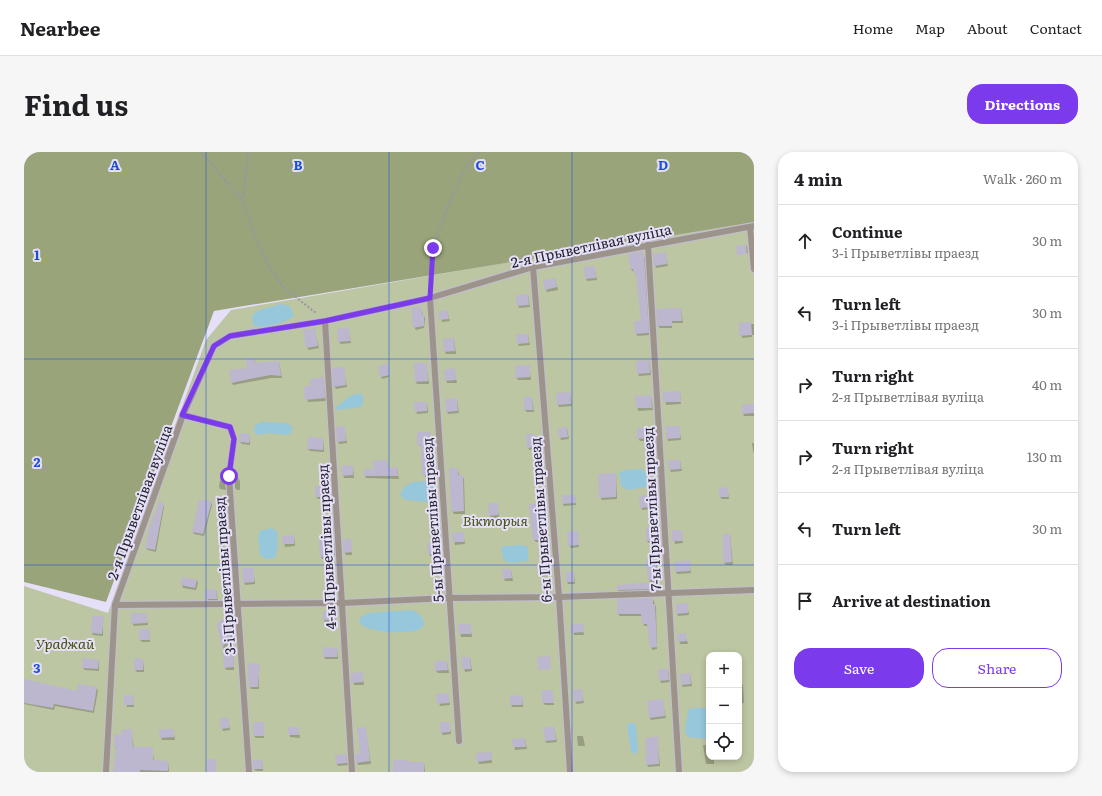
<!DOCTYPE html>
<meta charset="utf-8">
<style>
:root{--surface:#fff;--page:#f6f6f6;--text:#202124;--muted:#757577;--line:#e0e0e0;--accent:#7c3aed}
body{margin:0;font-family:Literata,serif;background:var(--page);color:var(--text)}
.controls{position:absolute;right:12px;bottom:12px;display:grid;overflow:hidden;border-radius:8px;box-shadow:0 2px 6px #0003}
.controls button{width:36px;height:36px;display:grid;place-items:center;padding:0;border:0;border-bottom:1px solid var(--line);background:var(--surface);color:var(--text);font:20px sans-serif}
.stop{position:absolute;width:12px;height:12px;margin:-9px;border:3px solid #7c3aed;border-radius:50%;background:#fff}
.stop.end{background:#7c3aed;border-color:#fff;box-shadow:0 1px 4px #0008}
.list{margin:0;padding:0;list-style:none}
h2{display:flex;justify-content:space-between;align-items:center;height:52px;margin:0;padding:0 16px;font-size:17px}
h2 small{font-size:13px;font-weight:400;color:var(--muted)}
.list li{display:grid;grid-template-columns:26px 1fr auto;gap:12px;align-items:center;box-sizing:border-box;height:72px;padding:0 16px;border-top:1px solid var(--line)}
.list b{display:block;font-size:15px;white-space:nowrap}
.list p{margin:0;font-size:13px;white-space:nowrap;color:var(--muted)}
.list em{font-size:13px;font-style:normal;color:var(--muted)}
.actions{display:flex;gap:8px;padding:12px 16px}
.actions a{flex:1;padding:9px 0;border:1px solid var(--accent);border-radius:16px;text-align:center;font-size:14px;color:var(--accent)}
.actions .main{background:var(--accent);color:#fff}
.icon{flex:none;width:22px;height:22px;fill:none;stroke:currentColor;stroke-width:2;stroke-linecap:round;stroke-linejoin:round}
.map{position:relative;flex:none;width:730px;height:620px;overflow:hidden;border-radius:16px}
header{display:flex;align-items:center;gap:24px;box-sizing:border-box;height:56px;padding:0 20px;background:var(--surface);border-bottom:1px solid var(--line)}
header strong{font-size:19px}
nav{display:flex;gap:22px;margin-inline-start:auto;font-size:14px}
.intro{display:flex;align-items:center;justify-content:space-between;box-sizing:border-box;height:96px;padding:0 24px}
h1{margin:0;font-size:28px}
.button{padding:10px 18px;border-radius:16px;background:var(--accent);color:#fff;font-size:14px;font-weight:700}
main{display:flex;gap:24px;padding:0 24px}
aside{flex:1;background:var(--surface);border-radius:16px;box-shadow:0 2px 6px #0003}
.map>svg:first-child{display:block}
.green{fill:#bdc6a3;fill-rule:evenodd}
.forest{fill:#9aa47b}
.water{fill:#96c7db}
.shadow{fill:#0003}
.building{fill:#bcb6ce}
.lines{fill:none;stroke-linecap:round;stroke-linejoin:round}
.service-casing{stroke:#c2bdd3;stroke-width:8}
.path{stroke:#9994a7;stroke-width:2;stroke-dasharray:2 2;stroke-linecap:butt}
.service{stroke:#9c938b;stroke-width:6}
.route{stroke:#7c3aed;stroke-width:5}
.grid{fill:none;stroke:#1d4ed8;stroke-width:1;stroke-opacity:0.55}
.labels{text-anchor:middle;dominant-baseline:central;stroke-width:4;stroke-linejoin:round;paint-order:stroke}
.street-label{font-size:14px;fill:#25232c;stroke:#e5dff8}
.park-label{font-size:14px;font-style:italic;fill:#45510e;stroke:#e5dff8}
.grid-label{font-size:13px;text-anchor:middle;font-weight:bold;fill:#1d4ed8;stroke:#e5dff8;stroke-width:4;stroke-linejoin:round;paint-order:stroke}
</style>
<header>
<strong>Nearbee</strong>
<nav><a>Home</a><a>Map</a><a>About</a><a>Contact</a></nav>
</header>
<div class="intro"><h1>Find us</h1><a class="button">Directions</a></div>
<main>
<div class="map">
<svg width="730" height="620" viewBox="0 0 730 620">
<rect width="100%" height="100%" fill="#e5dff8"/>
<!-- green -->
<path class="green" d="M730,68V620H0V434L84,461L182,188L207,158ZM685,503H715V605H685Z"/>
<!-- forest -->
<polygon class="forest" points="0,0 730,0 730,70 190,159 82,450 0,430"/>
<!-- water -->
<g class="water">
<path d="M257,152L266,154L270,164C261,171 239,178 229,173L228,164L233,159Z"/>
<polygon points="336,241 339,244 339,251 337,255 313,258 311,256 326,244"/>
<polygon points="238,270 262,271 269,275 267,281 263,283 244,281 234,283 230,280 231,273"/>
<path d="M618,317C623,321 625,329 622,335L604,338L597,334L595,321L601,318Z"/>
<polygon points="403,329 410,335 409,344 404,350 381,348 376,343 380,335 389,330"/>
<polygon points="247,376 253,379 254,394 251,406 242,407 236,403 234,384 236,379"/>
<polygon points="499,393 504,395 504,409 488,411 480,409 477,397 479,394"/>
<path d="M389,458C394,461 406,470 396,477C386,483 341,481 335,470L336,466L344,461Z"/>
<polygon points="670,556 685,556 685,587 664,585 661,580 664,558"/>
<polygon points="605,571 610,571 612,574 614,599 611,602 607,600 603,572"/>
</g>
<!-- shadow -->
<g class="shadow">
<polygon points="713,94 723,94 724,101 714,102"/>
<polygon points="617,100 621,106 625,183 614,184 612,182 618,170 613,124 607,117"/>
<polygon points="641,102 644,114 632,116 631,113"/>
<polygon points="570,115 573,128 563,129 562,127"/>
<polygon points="531,127 534,138 523,140 522,138"/>
<polygon points="504,143 506,155 495,156 494,153"/>
<polygon points="396,156 401,166 400,176 392,178 390,175"/>
<polygon points="657,157 659,171 648,171 648,176 636,176 634,174"/>
<polygon points="423,159 426,169 418,170 416,161"/>
<polygon points="716,172 730,172 730,183 728,183 728,185 718,186"/>
<polygon points="324,176 327,191 317,192 315,190"/>
<polygon points="290,177 295,196 285,198 283,196"/>
<polygon points="504,183 506,193 495,194 494,192"/>
<polygon points="430,187 432,202 422,202 421,200"/>
<polygon points="230,207 232,212 255,210 258,226 247,226 209,233 208,231 224,217"/>
<polygon points="625,209 627,223 615,224 614,222"/>
<polygon points="402,212 405,232 393,232 392,230"/>
<polygon points="505,214 507,228 494,228 493,226"/>
<polygon points="363,215 365,225 358,227 357,224"/>
<polygon points="319,216 323,235 312,237 310,234"/>
<polygon points="430,218 433,231 423,231 421,219"/>
<polygon points="299,226 302,249 284,250 281,235 287,234"/>
<polygon points="656,240 657,252 642,253 640,241"/>
<polygon points="546,241 548,254 535,255 534,252"/>
<polygon points="627,244 629,258 614,259 612,245"/>
<polygon points="508,246 510,260 503,260 501,258"/>
<polygon points="433,247 435,261 424,262 423,259"/>
<polygon points="403,251 404,261 393,262 392,259"/>
<polygon points="730,253 730,264 720,264 719,262"/>
<polygon points="320,275 323,291 315,292 314,289"/>
<polygon points="655,275 657,288 644,289 643,286"/>
<polygon points="543,276 545,287 537,288 536,285"/>
<polygon points="623,277 624,289 616,289 614,286"/>
<polygon points="405,281 408,318 407,318 407,325 401,325 398,295 394,292"/>
<polygon points="225,283 226,293 218,292 216,290"/>
<polygon points="510,283 512,297 505,298 504,295"/>
<polygon points="299,287 300,300 286,299 284,297"/>
<polygon points="728,291 730,291 730,301 729,299"/>
<polygon points="363,309 364,316 373,316 375,327 342,326 341,324"/>
<polygon points="656,309 658,319 647,320 646,318"/>
<polygon points="329,314 330,326 320,326 319,323"/>
<polygon points="434,317 435,324 438,324 440,327 441,362 430,362 428,359"/>
<polygon points="592,322 593,347 578,348 576,345"/>
<polygon points="197,325 201,328 202,338 196,337 195,334"/>
<polygon points="211,326 214,326 216,329 216,338 213,338 211,336"/>
<polygon points="299,335 301,347 294,347 292,345"/>
<polygon points="703,336 705,347 698,347 696,345"/>
<polygon points="633,343 635,356 618,358 616,345"/>
<polygon points="551,344 552,353 540,354 539,352"/>
<polygon points="187,350 188,353 180,384 170,382 169,380"/>
<polygon points="139,352 140,355 132,400 124,398 122,396"/>
<polygon points="473,352 475,366 467,366 466,363"/>
<polygon points="506,353 515,353 516,355 517,379 520,379 521,381 522,390 512,390 510,388"/>
<polygon points="631,375 633,380 637,383 636,391 625,391 623,389"/>
<polygon points="649,379 657,379 659,391 651,392"/>
<polygon points="553,380 555,395 547,396 545,393"/>
<polygon points="439,381 441,392 431,393 429,382"/>
<polygon points="706,383 709,413 702,413 700,411"/>
<polygon points="270,384 271,394 261,395 259,385"/>
<polygon points="307,384 310,391 311,403 309,403 309,407 298,407 297,405"/>
<polygon points="326,388 328,403 322,403 320,400"/>
<polygon points="413,392 414,404 406,404 405,401"/>
<polygon points="665,409 667,421 653,422 652,420"/>
<polygon points="631,410 633,412 634,431 626,430 625,428"/>
<polygon points="522,413 524,424 516,425 515,422"/>
<polygon points="229,417 231,432 221,433 220,430"/>
<polygon points="487,418 489,429 481,429 480,427"/>
<polygon points="550,421 551,432 544,432 543,430"/>
<polygon points="173,428 174,431 172,438 159,436 158,433"/>
<polygon points="629,432 631,439 595,441 594,438 593,434"/>
<polygon points="192,438 194,449 184,449 182,439"/>
<polygon points="629,447 632,455 633,497 628,498 625,474 620,474 618,464 596,464 594,462"/>
<polygon points="663,452 665,463 654,464 653,461"/>
<polygon points="310,460 312,470 301,470 300,468"/>
<polygon points="122,462 124,473 110,474 108,471"/>
<polygon points="79,465 79,484 69,483 68,481"/>
<polygon points="558,472 560,483 550,483 548,473"/>
<polygon points="194,473 208,476 210,479 210,484 200,498"/>
<polygon points="435,473 446,473 448,485 437,485"/>
<polygon points="125,478 126,490 118,490 116,488"/>
<polygon points="661,482 664,492 656,492 654,483"/>
<polygon points="313,497 314,507 301,507 300,504"/>
<polygon points="209,498 210,518 202,518 201,516"/>
<polygon points="439,506 446,506 448,519 441,520"/>
<polygon points="119,508 120,520 113,520 111,518"/>
<polygon points="75,509 75,519 61,518 59,516"/>
<polygon points="423,510 425,521 414,521 412,519"/>
<polygon points="235,513 235,537 227,537 226,534"/>
<polygon points="644,518 646,530 637,531 636,528"/>
<polygon points="328,521 338,521 340,533 330,533"/>
<polygon points="666,522 668,534 659,535 658,533"/>
<polygon points="0,528 54,540 72,536 74,538 70,561 31,554 30,558 0,552"/>
<polygon points="715,531 719,533 720,551 715,551"/>
<polygon points="557,538 560,551 553,552 551,550"/>
<polygon points="528,539 530,553 521,553 519,551"/>
<polygon points="413,543 424,543 426,553 416,554"/>
<polygon points="101,544 109,544 110,555 103,555"/>
<polygon points="498,544 499,555 488,555 487,552"/>
<polygon points="638,548 642,566 627,568 626,566"/>
<polygon points="204,567 206,578 199,579 198,576"/>
<polygon points="239,571 240,586 232,586 230,584"/>
<polygon points="425,571 427,582 419,583 417,580"/>
<polygon points="265,576 274,576 276,586 266,585"/>
<polygon points="341,576 347,612 334,613 333,610 337,602"/>
<polygon points="530,576 533,590 523,591 521,589"/>
<polygon points="107,578 110,596 128,596 130,609 144,610 145,620 90,620 93,598 91,595 98,584"/>
<polygon points="149,578 151,588 138,588 137,585"/>
<polygon points="553,584 559,584 561,594 554,594"/>
<polygon points="633,585 636,614 624,615 623,612 624,604"/>
<polygon points="501,587 503,597 491,598 490,588"/>
<polygon points="679,593 685,593 685,605 690,605 690,612 682,612"/>
<polygon points="467,601 468,611 455,612 454,609"/>
<polygon points="322,604 324,613 314,614 313,612"/>
<polygon points="238,609 239,619 232,619 230,617"/>
<polygon points="384,609 385,611 400,611 401,620 370,620"/>
</g>
<!-- building -->
<g class="building">
<polygon points="722,93 723,102 713,103 712,94"/>
<polygon points="618,99 618,103 620,103 625,181 611,182 610,169 617,169 612,122 610,122 609,117 606,117 604,102"/>
<polygon points="642,100 643,112 630,114 629,102"/>
<polygon points="571,114 572,126 561,127 560,115"/>
<polygon points="531,126 533,135 521,138 519,128"/>
<polygon points="504,142 505,153 493,154 492,143"/>
<polygon points="397,154 398,162 400,162 400,174 389,176 387,156"/>
<polygon points="657,156 658,169 648,169 648,174 633,174 632,157"/>
<polygon points="423,158 425,167 415,168 415,160"/>
<polygon points="727,170 728,183 715,184 715,171"/>
<polygon points="325,175 326,189 314,190 313,177"/>
<polygon points="291,176 294,194 282,196 279,178"/>
<polygon points="492,182 504,182 505,191 493,192"/>
<polygon points="430,186 431,199 420,200 419,187"/>
<polygon points="230,206 231,211 255,209 257,224 246,223 207,231 205,218 223,216 222,207"/>
<polygon points="625,208 626,221 613,222 612,209"/>
<polygon points="390,211 403,211 404,229 391,230"/>
<polygon points="364,212 366,223 356,225 354,214"/>
<polygon points="506,213 506,225 492,226 491,214"/>
<polygon points="320,215 322,233 309,235 308,216"/>
<polygon points="431,216 432,228 421,229 420,218"/>
<polygon points="300,225 301,246 281,248 280,234 286,234 286,227"/>
<polygon points="656,239 657,250 639,250 639,240"/>
<polygon points="546,240 547,252 533,253 532,241"/>
<polygon points="627,243 628,256 612,256 611,244"/>
<polygon points="500,245 508,245 509,258 500,258"/>
<polygon points="433,246 434,259 422,260 421,247"/>
<polygon points="390,250 403,250 403,259 391,260"/>
<polygon points="730,252 730,261 718,262 718,253"/>
<polygon points="321,274 322,289 313,290 312,275"/>
<polygon points="642,274 656,274 656,286 642,287"/>
<polygon points="543,275 544,285 535,286 534,276"/>
<polygon points="613,276 623,276 623,286 613,287"/>
<polygon points="393,280 406,280 408,316 406,316 406,323 398,323 397,293 393,293"/>
<polygon points="216,281 226,282 225,291 215,290"/>
<polygon points="502,282 511,282 512,295 503,296"/>
<polygon points="284,285 299,286 299,298 283,297"/>
<polygon points="363,308 364,316 373,315 374,324 340,324 340,317 349,317 349,309"/>
<polygon points="644,308 656,308 657,317 645,318"/>
<polygon points="329,313 329,323 318,324 317,314"/>
<polygon points="425,316 434,316 434,323 439,323 440,359 427,360"/>
<polygon points="592,321 592,345 575,346 574,322"/>
<rect x="291" y="334" width="9" height="11"/>
<polygon points="704,335 704,345 695,345 695,336"/>
<polygon points="634,342 635,354 616,356 615,344"/>
<polygon points="538,343 551,343 552,351 538,352"/>
<polygon points="175,348 188,349 179,382 168,380"/>
<polygon points="135,350 140,351 131,398 121,396 125,377"/>
<polygon points="464,351 474,351 474,363 465,364"/>
<polygon points="505,352 516,352 516,378 520,378 521,388 509,388"/>
<polygon points="632,374 632,379 636,379 635,388 622,389 622,375"/>
<polygon points="648,378 658,378 659,389 648,389"/>
<polygon points="554,379 555,393 544,394 543,380"/>
<polygon points="440,380 440,390 429,390 428,381"/>
<polygon points="699,382 706,382 708,410 699,411"/>
<polygon points="270,383 270,392 258,392 258,384"/>
<polygon points="307,383 307,388 310,388 310,401 308,401 308,405 296,405 295,384"/>
<polygon points="319,387 327,387 328,400 319,401"/>
<polygon points="403,391 413,391 413,402 404,402"/>
<polygon points="666,408 666,419 651,420 650,410"/>
<polygon points="622,409 632,409 633,429 624,428"/>
<polygon points="523,412 523,422 514,423 513,413"/>
<polygon points="218,416 230,416 230,430 219,431"/>
<polygon points="478,417 487,417 488,426 479,427"/>
<rect x="542" y="420" width="8" height="10"/>
<polygon points="158,425 173,428 171,436 156,433"/>
<polygon points="619,431 630,431 630,437 593,438 592,433"/>
<polygon points="192,437 193,447 181,447 181,438"/>
<polygon points="629,446 629,452 631,452 633,495 626,496 623,472 618,472 617,462 593,462 593,447"/>
<polygon points="664,451 664,461 652,462 652,452"/>
<rect x="299" y="459" width="12" height="9"/>
<polygon points="107,461 123,461 123,471 107,472"/>
<polygon points="68,464 80,464 78,482 67,481"/>
<polygon points="198,467 209,475 209,481 198,496 193,473"/>
<polygon points="559,471 560,480 547,481 547,473"/>
<polygon points="434,472 447,472 447,482 435,482"/>
<polygon points="115,477 125,477 126,488 115,488"/>
<polygon points="662,481 663,489 654,490 653,482"/>
<polygon points="299,495 314,496 313,505 299,505"/>
<polygon points="199,497 209,497 210,515 200,516"/>
<polygon points="526,504 527,517 515,518 513,505"/>
<polygon points="437,505 446,505 447,517 438,517"/>
<polygon points="59,506 75,508 74,517 58,516"/>
<polygon points="110,506 119,507 119,518 110,518"/>
<polygon points="411,509 423,509 424,518 411,519"/>
<polygon points="224,511 236,512 234,535 225,535"/>
<polygon points="634,517 644,517 645,528 635,529"/>
<polygon points="339,520 339,530 327,531 327,521"/>
<polygon points="666,521 667,532 657,533 656,522"/>
<polygon points="0,527 53,539 54,532 73,535 69,559 30,552 29,556 0,551"/>
<polygon points="558,537 559,549 550,550 549,538"/>
<polygon points="518,538 529,538 530,551 518,551"/>
<polygon points="422,541 425,542 425,551 413,552 412,542"/>
<polygon points="100,543 109,543 110,553 100,553"/>
<polygon points="486,543 499,544 498,553 486,553"/>
<polygon points="639,547 641,564 625,566 623,549"/>
<polygon points="196,566 205,566 205,576 197,577"/>
<rect x="229" y="570" width="11" height="14"/>
<polygon points="416,570 426,570 426,580 416,581"/>
<polygon points="530,574 532,588 521,589 519,576"/>
<rect x="264" y="575" width="11" height="8"/>
<polygon points="342,575 346,609 332,611 331,602 336,601 333,576"/>
<polygon points="108,577 109,595 129,595 129,608 144,609 144,619 116,618 116,620 89,620 92,595 90,595 90,582 97,583 97,578"/>
<polygon points="135,577 150,577 150,585 136,586"/>
<polygon points="634,584 635,612 622,613 621,603 623,603 621,586"/>
<polygon points="501,586 502,595 489,595 488,587"/>
<polygon points="467,600 468,608 453,610 452,601"/>
<polygon points="322,602 323,611 312,612 311,603"/>
<rect x="183" y="607" width="9" height="13"/>
<polygon points="229,608 238,608 239,617 229,617"/>
<polygon points="369,608 384,608 384,610 400,610 400,620 369,620"/>
</g>
<g class="lines">
<!-- service casing -->
<g class="service-casing">
<g id="service">
<polyline points="726,75 730,117"/>
<polyline points="624,93 655,620"/>
<polyline points="509,115 535,445 546,620"/>
<polyline points="406,146 435,589"/>
<polyline points="301,169 328,620"/>
<polyline points="159,263 206,275 210,287 205,324 225,620"/>
<polyline points="91,453 318,451 424,446 535,445 730,438"/>
<polyline points="82,620 91,453 159,263 190,194 206,184 301,169 406,146 509,115 730,74"/>
</g>
</g>
<!-- path -->
<g class="path">
<polyline points="177,0 219,49"/>
<polyline points="224,0 219,49 230,82 244,113 259,135 292,161"/>
<polyline points="406,138 409,96 424,54 441,17 455,0"/>
</g>
<!-- service -->
<use href="#service" class="service"/>
</g>
<g class="lines">
<!-- route -->
<polyline class="route" points="205,324 210,287 206,275 158,263 190,194 206,184 301,169 406,146 409,96"/>
</g>
<!-- grid -->
<path class="grid" d="M182,0V620M365,0V620M548,0V620M0,207H730M0,413H730"/>
<g class="labels">
<!-- street labels -->
<g class="street-label">
<text transform="translate(567 93) rotate(-12)">2-я Прыветлівая вуліца</text>
<text transform="translate(115 350) rotate(-70)">2-я Прыветлівая вуліца</text>
<text transform="translate(627 357) rotate(-93)">7-ы Прыветлівы праезд</text>
<text transform="translate(408 368) rotate(-94)">5-ы Прыветлівы праезд</text>
<text transform="translate(516 368) rotate(-94)">6-ы Прыветлівы праезд</text>
<text transform="translate(302 395) rotate(-93)">4-ы Прыветлівы праезд</text>
<text transform="translate(200 424) rotate(-94)">3-і Прыветлівы праезд</text>
</g>
<!-- park labels -->
<g class="park-label">
<text x="471" y="368">Вікторыя</text>
<text x="41" y="491">Ураджай</text>
</g>
</g>
<g class="grid-label">
<text x="91" y="18">A</text>
<text x="274" y="18">B</text>
<text x="456" y="18">C</text>
<text x="639" y="18">D</text>
<text x="13" y="108">1</text>
<text x="13" y="315">2</text>
<text x="13" y="521">3</text>
</g>
</svg>
<div class="controls">
<button>+</button>
<button>−</button>
<button><svg class="icon" aria-label="locate" viewBox="0 0 24 24"><circle cx="12" cy="12" r="6"/><path d="M12 2v4M12 18v4M2 12h4M18 12h4"/></svg></button>
</div>
<div class="stop" style="left:205px;top:324px"></div>
<div class="stop end" style="left:409px;top:96px"></div>
</div>
<aside>
<h2>4 min<small>Walk · 260 m</small></h2>
<ul class="list">
<li><svg class="icon" aria-label="ahead" viewBox="0 0 24 24"><path d="M12 20V5M6 11l6-6 6 6"/></svg><div><b>Continue</b><p>3-і Прыветлівы праезд</p></div><em>30 m</em></li>
<li><svg class="icon" aria-label="left" viewBox="0 0 24 24"><path d="M17 20v-9H6M10 6l-5 5 5 5"/></svg><div><b>Turn left</b><p>3-і Прыветлівы праезд</p></div><em>30 m</em></li>
<li><svg class="icon" aria-label="right" viewBox="0 0 24 24"><path d="M7 20v-9h11M14 6l5 5-5 5"/></svg><div><b>Turn right</b><p>2-я Прыветлівая вуліца</p></div><em>40 m</em></li>
<li><svg class="icon" aria-label="right" viewBox="0 0 24 24"><path d="M7 20v-9h11M14 6l5 5-5 5"/></svg><div><b>Turn right</b><p>2-я Прыветлівая вуліца</p></div><em>130 m</em></li>
<li><svg class="icon" aria-label="left" viewBox="0 0 24 24"><path d="M17 20v-9H6M10 6l-5 5 5 5"/></svg><div><b>Turn left</b></div><em>30 m</em></li>
<li><svg class="icon" aria-label="arrive" viewBox="0 0 24 24"><path d="M6 21V4h12l-3 4 3 4H6"/></svg><div><b>Arrive at destination</b></div></li>
</ul>
<div class="actions"><a class="main">Save</a><a>Share</a></div>
</aside>
</main>
